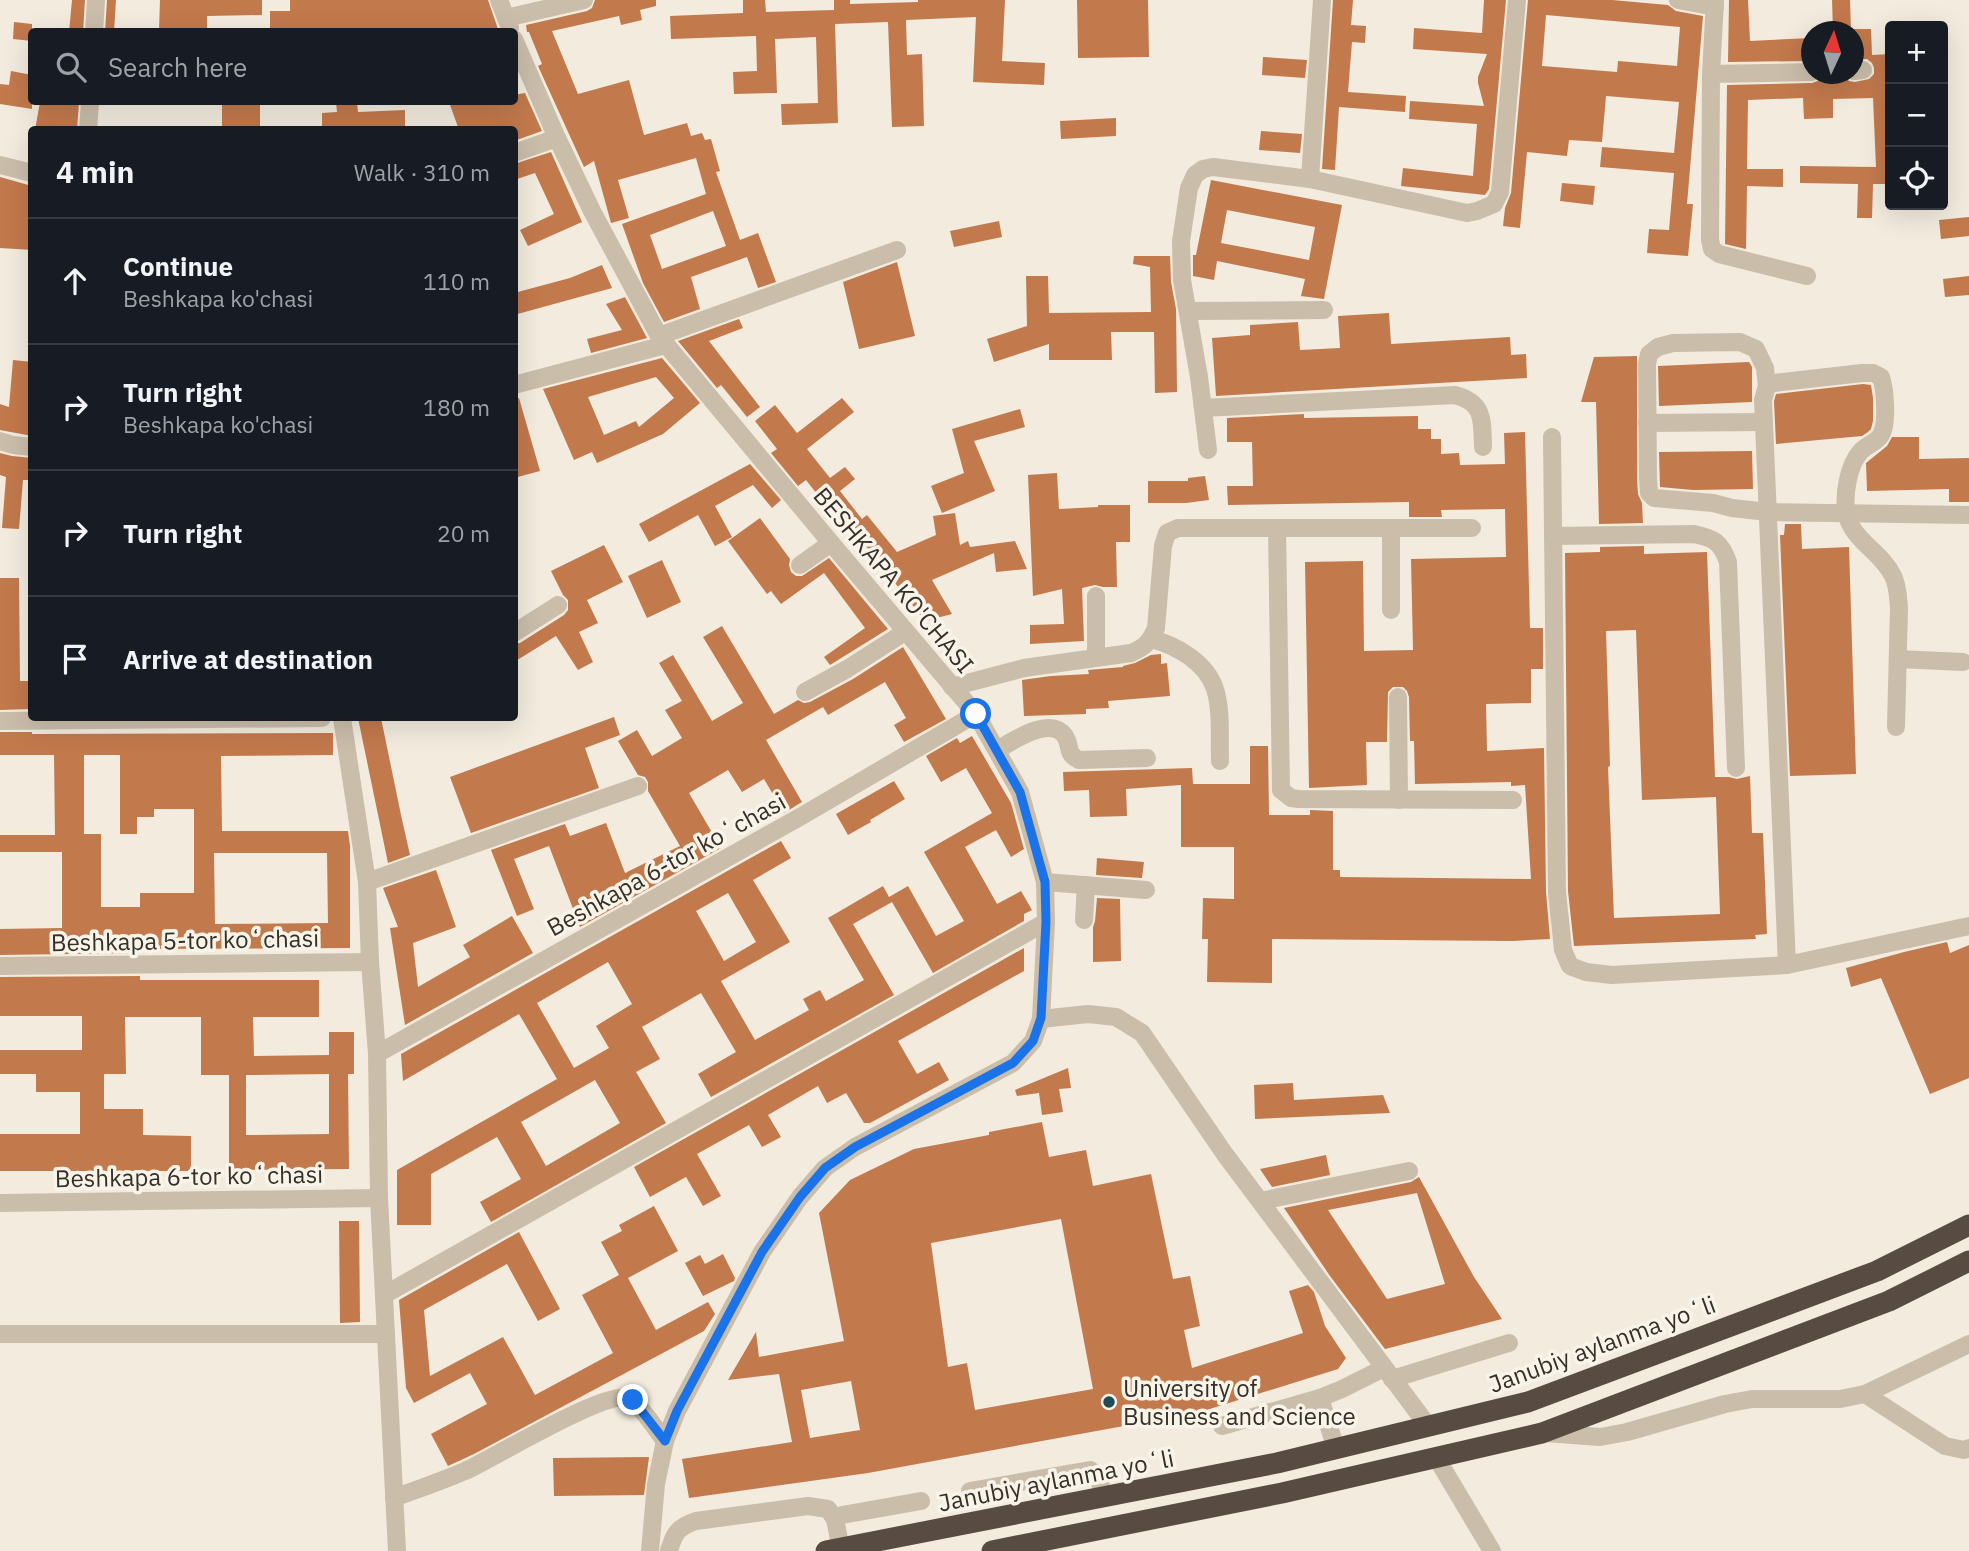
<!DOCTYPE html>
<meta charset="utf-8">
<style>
:root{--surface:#171b24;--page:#242831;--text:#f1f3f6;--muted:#9ea1a6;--line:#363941}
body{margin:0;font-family:"IBM Plex Sans",sans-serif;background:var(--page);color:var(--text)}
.controls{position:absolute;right:21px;top:21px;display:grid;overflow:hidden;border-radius:7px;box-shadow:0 7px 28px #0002}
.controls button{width:63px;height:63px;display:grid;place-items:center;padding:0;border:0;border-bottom:2px solid var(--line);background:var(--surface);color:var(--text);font:35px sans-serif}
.compass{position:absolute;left:1801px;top:21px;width:63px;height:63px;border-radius:50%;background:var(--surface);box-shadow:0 7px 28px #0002;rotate:4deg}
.stop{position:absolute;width:21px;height:21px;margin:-16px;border:5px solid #1a73e8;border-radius:50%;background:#fff}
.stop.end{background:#1a73e8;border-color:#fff;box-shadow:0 2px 7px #0008}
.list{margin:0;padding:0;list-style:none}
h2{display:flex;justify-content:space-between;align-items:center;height:91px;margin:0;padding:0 28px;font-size:30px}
h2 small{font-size:23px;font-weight:400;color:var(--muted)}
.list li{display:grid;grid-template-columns:46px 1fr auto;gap:21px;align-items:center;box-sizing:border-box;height:126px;padding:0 28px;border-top:2px solid var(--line)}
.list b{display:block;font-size:26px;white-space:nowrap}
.list p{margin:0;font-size:23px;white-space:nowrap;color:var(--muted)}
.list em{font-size:23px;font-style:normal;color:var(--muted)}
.icon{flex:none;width:38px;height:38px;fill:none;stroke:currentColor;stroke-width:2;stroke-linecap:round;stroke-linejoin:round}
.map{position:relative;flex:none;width:1969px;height:1551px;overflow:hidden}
.search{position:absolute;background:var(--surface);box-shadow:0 7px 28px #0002;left:28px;top:28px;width:490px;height:77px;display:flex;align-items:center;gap:18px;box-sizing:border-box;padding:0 24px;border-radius:7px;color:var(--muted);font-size:26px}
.panel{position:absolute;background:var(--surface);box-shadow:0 7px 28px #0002;left:28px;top:126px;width:490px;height:595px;border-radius:7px}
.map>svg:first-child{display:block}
.building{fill:#c2794c;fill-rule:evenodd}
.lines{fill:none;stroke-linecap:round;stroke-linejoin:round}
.minor{stroke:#cabdaa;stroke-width:18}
.highway{stroke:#584b41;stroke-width:21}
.route{stroke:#1a73e8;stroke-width:9}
.poi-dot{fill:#204c57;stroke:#f9f4ea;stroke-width:2.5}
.labels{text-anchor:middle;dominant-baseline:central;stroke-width:7;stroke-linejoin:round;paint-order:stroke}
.street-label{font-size:24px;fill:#373029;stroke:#f9f4ea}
.poi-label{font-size:24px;fill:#373029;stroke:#f9f4ea;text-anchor:start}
</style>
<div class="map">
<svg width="1969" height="1551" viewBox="0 0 1969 1551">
<rect width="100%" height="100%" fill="#f2ebde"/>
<!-- building -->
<g class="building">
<polygon points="72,0 85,0 83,32 69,32"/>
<polygon points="107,0 116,0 114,32 105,32"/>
<polygon points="160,0 262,0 262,15 207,16 207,32 159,32"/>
<polygon points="290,0 488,0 499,32 270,32 270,11 290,11"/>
<path d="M595,0H656V6L640,10L642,20L621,25L619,16L552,31L578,94L629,80L644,135L687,123L691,136L702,133L705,140L711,139L720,171L716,172L740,240L758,233L776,282L758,288L747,257L691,277L700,309L664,322L643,283L622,224L706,194L696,158L618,180L629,218L611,223L594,161L584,167L538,66L542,64L529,32H527L526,25L587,11L592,8ZM713,211L726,246L662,269L650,235Z"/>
<polygon points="743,0 765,0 766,12 834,10 834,0 850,0 850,4 918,2 918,0 1005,0 1002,61 1045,63 1044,85 973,82 976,17 906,20 907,55 922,54 924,126 892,127 888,22 835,24 838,123 782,125 781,104 818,103 816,37 775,39 777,93 734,94 733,72 757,71 756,36 671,39 670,16 743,13"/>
<polygon points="1077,0 1148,0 1149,57 1078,58"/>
<polygon points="1333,0 1353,0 1351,25 1366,26 1365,43 1352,42 1348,92 1406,96 1405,112 1339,107 1335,170 1322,169"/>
<polygon points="1484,0 1506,0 1489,189 1485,195 1401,186 1403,168 1473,176 1477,124 1409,119 1410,101 1484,106 1478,83 1478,77 1487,54 1413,49 1414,28 1482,33"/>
<path d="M1528,0H1612L1668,5L1676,11L1703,16L1687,204H1693L1688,256L1647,253L1649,229L1669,230L1674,173L1600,167L1602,147L1674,153L1679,102L1606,96L1602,142L1569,140L1567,156L1527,152L1520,228L1503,226L1505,208L1511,193ZM1546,15L1680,27L1677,66L1618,61L1617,72L1542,66Z"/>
<polygon points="1729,0 1748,0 1750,41 1811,38 1811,61 1728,62"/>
<polygon points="1832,0 1850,0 1851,32 1833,32"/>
<polygon points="14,22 32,24 32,41 13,39"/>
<polygon points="1853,29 1871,29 1872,55 1890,54 1890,184 1873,184 1872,218 1857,218 1858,184 1800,183 1800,166 1876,167 1873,98 1833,99 1833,118 1804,119 1803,98 1748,100 1747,169 1783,169 1783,187 1747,186 1746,249 1725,244 1727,85 1812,83 1818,81 1822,77 1844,76 1849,81 1855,82 1869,79 1874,74 1874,68 1872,63 1867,59 1853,60"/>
<polygon points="1263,57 1307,60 1305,78 1262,75"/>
<polygon points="11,71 32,75 32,109 0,104 0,84 9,85"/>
<polygon points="525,93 542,131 514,141 514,130 459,130 449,102 514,102 514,95"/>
<polygon points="40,102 79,102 77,130 35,130"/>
<rect x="222" y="102" width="38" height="28"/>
<polygon points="336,102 357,102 358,112 405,110 405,130 322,130 322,113 337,112"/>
<polygon points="1116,118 1116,136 1061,139 1060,121"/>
<polygon points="1261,131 1302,134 1300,153 1259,150"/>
<polygon points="551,152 582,222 528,246 520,230 554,214 535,173 514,180 514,164"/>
<polygon points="0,177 32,186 32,250 0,248"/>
<path d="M1211,180L1342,205L1324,299L1301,296L1305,279L1217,261L1214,280L1193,276V255H1196ZM1227,210L1315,227L1309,260L1221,243Z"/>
<polygon points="1562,183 1595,186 1593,205 1560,201"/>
<polygon points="1969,217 1969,236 1941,239 1939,220"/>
<polygon points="999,221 1002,237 954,247 950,231"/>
<polygon points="1134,256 1170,256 1171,282 1176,309 1177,392 1155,393 1154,332 1111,332 1112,360 1049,360 1049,344 994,362 987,339 1027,326 1026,276 1048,276 1049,313 1151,312 1150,267 1133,264"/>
<polygon points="897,262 915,336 859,349 843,282"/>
<polygon points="602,265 612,288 514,315 514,293 570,278"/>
<polygon points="1969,276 1969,295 1945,297 1943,279"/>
<polygon points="625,297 647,338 591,353 587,339 622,330 606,304"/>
<polygon points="1389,313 1391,344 1510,337 1511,355 1526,354 1527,378 1216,396 1212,338 1250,335 1250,325 1298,322 1300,350 1340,348 1338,316"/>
<polygon points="739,319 743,328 709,341 760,407 747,417 721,385 717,388 678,341"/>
<polygon points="1637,356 1637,479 1638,494 1642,503 1643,523 1599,524 1596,402 1581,402 1594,357"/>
<path d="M662,358L700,403L663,434L597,463L592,452L574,460L543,389ZM656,377L674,398L639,427L636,421L604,435L588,397Z"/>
<polygon points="13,360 32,362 32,436 0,430 0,404 9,407"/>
<polygon points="1749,362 1752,367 1752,402 1659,406 1658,366"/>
<polygon points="1863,384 1871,385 1873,398 1873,421 1871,429 1868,432 1862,436 1776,444 1774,401 1776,394"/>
<polygon points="519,398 540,471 514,478 514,399"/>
<polygon points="842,398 854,412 807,449 830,478 845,467 855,479 840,491 862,519 867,515 897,552 936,535 933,516 955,513 960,545 968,541 970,547 1015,541 1027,569 996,572 994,553 932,580 952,614 925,621 851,527 846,531 806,480 798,486 771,453 777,449 755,421 775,405 797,433"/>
<polygon points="1020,409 1025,427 974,441 995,491 942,513 931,486 964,473 952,429"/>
<polygon points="1304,414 1304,418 1418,416 1418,429 1431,429 1431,439 1441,439 1441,454 1459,453 1460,465 1505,464 1504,433 1525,432 1530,628 1543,628 1543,669 1531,669 1531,703 1486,704 1487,751 1544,748 1546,892 1550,939 1512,941 1272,939 1272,983 1207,982 1208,939 1202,939 1203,898 1234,899 1234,847 1181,847 1181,785 1126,789 1127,816 1090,817 1089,790 1064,791 1063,772 1192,768 1193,784 1250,784 1250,746 1268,746 1269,815 1310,815 1310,810 1333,811 1333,870 1340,870 1340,877 1531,879 1525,785 1511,786 1511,782 1415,784 1414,741 1410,741 1409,697 1407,691 1403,687 1393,687 1388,692 1387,742 1366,742 1367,785 1309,788 1305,562 1363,561 1364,651 1413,650 1411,559 1506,557 1505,509 1441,510 1442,517 1409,517 1409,502 1228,505 1227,486 1253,486 1252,442 1227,442 1227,418"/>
<polygon points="1892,437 1919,437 1919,459 1969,458 1969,502 1949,502 1949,489 1867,491 1866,463 1887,446"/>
<polygon points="1752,451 1753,489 1693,490 1660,487 1659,452"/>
<polygon points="0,453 12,456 32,458 32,480 23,480 19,529 2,528 6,477 0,475"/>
<polygon points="750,464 781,500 772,508 753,485 715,506 732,537 715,546 698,515 649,542 639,524"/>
<polygon points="1057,473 1059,509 1098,507 1098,505 1130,505 1130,542 1116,542 1117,587 1103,587 1095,585 1082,588 1084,641 1030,644 1030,625 1064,624 1062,589 1033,596 1028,475"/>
<polygon points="1205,476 1209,500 1186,503 1148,503 1148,481 1188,481 1188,478"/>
<polygon points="760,518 790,559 789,565 791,572 796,576 802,576 829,558 888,629 830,665 824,657 865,628 824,573 781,604 771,591 767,594 728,541"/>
<polygon points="1785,524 1801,524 1802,549 1849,547 1856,774 1790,776 1780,535 1784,535"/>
<polygon points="604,545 623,582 587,600 598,623 579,632 593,662 578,670 556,636 514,662 514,644 520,643 564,615 568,610 568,600 563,595 551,571"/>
<path d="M1644,546V554L1707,552L1715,777H1729L1737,779L1750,776L1752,833H1763L1767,934L1755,935L1756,939L1574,946L1568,891L1565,553L1600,552V547ZM1636,630L1642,800L1716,797L1720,914L1614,918L1608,767L1610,766L1606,631Z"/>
<polygon points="662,560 681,602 647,618 628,576"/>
<polygon points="0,578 19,578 20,681 32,681 32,709 0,710"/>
<polygon points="722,626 774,714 798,700 804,703 810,702 853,679 903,647 946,719 904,742 894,725 906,718 885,682 828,715 823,707 766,740 802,802 784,813 764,779 742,792 728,770 689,793 721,848 580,927 549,846 514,859 534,909 517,916 491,850 565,824 570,836 606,823 625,873 680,846 648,791 648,782 645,777 638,775 618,741 637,730 652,756 682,738 665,710 682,701 659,663 673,655 712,721 743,703 703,637"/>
<polygon points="1161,654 1161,664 1167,663 1170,696 1108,701 1109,708 1086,709 1086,714 1024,716 1022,680 1051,676 1089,674 1088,670 1123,667 1123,666 1135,663 1151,655"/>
<polygon points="614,717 620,735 585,748 599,788 471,833 450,777"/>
<polygon points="358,718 381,718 401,815 410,855 388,863"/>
<path d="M0,732H32V734L333,733V755L221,756L222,831H348L350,846V948L140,949V953L0,955V929L62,928V852H0V835H55L54,755H0ZM84,755H120V834H137V817H154V809H194V893H140V907H101V834H84ZM214,853H327L328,923L215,924Z"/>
<path d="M972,736L1011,803L1024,849L1011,857L996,830L965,847L997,904L1021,891L1032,910L1024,914V921L933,973L892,902L853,924L894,995L711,1097L698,1074L736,1052L701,993L642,1027L660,1059L636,1072L666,1123L491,1222L480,1202L521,1179L497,1137L431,1174V1225H397V1170L557,1079L519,1014L403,1081L401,1054L781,841L791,858L753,880L790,942L721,981L755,1040L809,1010L803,999L820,990L826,1001L864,980L828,918L883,886L889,897L908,886L936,936L964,921L924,852L992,813L966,768L941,782L926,756L957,738L960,743ZM728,893L756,942L724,961L696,911ZM608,962L632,1004L596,1026L609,1048L574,1068L537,1003ZM595,1080L620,1123L546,1166L521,1122Z"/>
<polygon points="894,781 905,799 870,820 871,822 848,835 836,814"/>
<polygon points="1097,858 1144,862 1142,878 1096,875"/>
<polygon points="436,870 456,927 413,943 418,987 470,957 463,945 512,916 533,953 405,1025 390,928 398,927 383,888"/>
<polygon points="1097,898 1120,899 1121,961 1093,962 1093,927 1095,921"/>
<polygon points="1947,942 1950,953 1969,945 1969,1078 1930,1094 1881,978 1851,987 1846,968 1904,952"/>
<polygon points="1024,948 1024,971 898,1041 917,1074 939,1062 949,1080 870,1123 864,1123 846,1093 827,1103 818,1086 768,1115 781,1137 762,1147 749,1125 697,1154 721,1196 703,1206 686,1177 650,1197 634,1167"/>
<path d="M140,976V980H319V1017H253L254,1056L329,1055V1032H354V1074H348L349,1169L229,1170V1075H201V1017H125L126,1074H104V1109H143V1135L191,1136V1171H0V1134H80V1092H36V1074H0V1050H82V1016H0V977ZM329,1074V1134L246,1135V1075Z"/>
<polygon points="1068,1068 1071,1088 1059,1089 1063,1112 1042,1115 1039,1093 1017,1096 1015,1090"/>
<polygon points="1293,1083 1294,1100 1383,1095 1390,1113 1255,1119 1254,1085"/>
<path d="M1042,1122L1049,1157L1086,1150L1093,1186L1151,1174L1173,1279L1190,1276L1200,1326L1184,1330L1192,1368L1303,1333L1289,1291L1308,1285L1314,1292L1325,1326L1346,1358L1338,1369L1200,1412L868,1473L689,1498L682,1459L792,1442L779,1374L728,1380L756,1332L759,1357L844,1341L819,1213L850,1180L914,1149L989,1135V1132ZM1061,1219L1093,1389L975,1410L967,1363L948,1367L931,1243ZM851,1381L860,1430L810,1438L801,1390Z"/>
<polygon points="1326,1155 1330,1175 1272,1187 1260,1169"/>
<path d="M1419,1177L1474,1277L1502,1319L1385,1349L1330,1276L1284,1208L1411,1182ZM1417,1193L1445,1284L1387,1299L1328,1210Z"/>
<polygon points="654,1206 678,1251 628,1278 656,1330 708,1302 715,1314 704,1331 474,1454 448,1466 431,1434 487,1404 470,1373 414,1403 406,1388 399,1300 519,1232 560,1309 538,1321 507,1264 424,1310 430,1376 503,1337 535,1395 613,1353 582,1295 619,1275 601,1242 622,1231 619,1225"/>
<polygon points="339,1221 359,1221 360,1322 340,1323"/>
<polygon points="723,1254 735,1278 734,1281 703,1296 685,1263 700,1255 705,1264"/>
<polygon points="649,1457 644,1495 554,1496 553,1458"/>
</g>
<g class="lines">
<!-- minor -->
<g class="minor">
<polyline points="499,0 510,28"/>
<polyline points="1678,0 1715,7"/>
<polyline points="1715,0 1711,74 1710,240 1712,249 1719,254 1807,276"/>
<polyline points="506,18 584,0"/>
<polyline points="94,32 96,0"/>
<polyline points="514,39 557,138 592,211 659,336 831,543 976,714 1020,792 1045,882 1046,922 1041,1019 1033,1041 1013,1063 855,1147 825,1168 800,1197 762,1252 677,1411 665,1441 656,1484 650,1551"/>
<polyline points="1854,71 1863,70"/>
<polyline points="1711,74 1812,72"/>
<polyline points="88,130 90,102"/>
<polyline points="514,153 557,138"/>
<polyline points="0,165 32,173"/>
<polyline points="1310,179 1322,0"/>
<polyline points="1188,311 1324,310"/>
<polyline points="659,336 897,250"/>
<polyline points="514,385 665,345"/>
<polyline points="1767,386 1765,368 1756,349 1740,342 1673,343 1658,347 1649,354 1647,364 1648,479 1649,493 1654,498 1713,503 1732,508 1768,512 1969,515"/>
<path d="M1203,408L1455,395C1485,403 1482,421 1483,447"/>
<polyline points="1647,423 1764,422"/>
<polyline points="1552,437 1557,892 1563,950 1570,966 1586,972 1612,975 1787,965 1969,926"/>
<polyline points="0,441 13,445 32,447"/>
<polyline points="1208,450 1199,377 1182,280 1181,241 1189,188 1195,175 1203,169 1213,167 1310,179 1467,213 1477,211 1494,204 1500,192 1517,0"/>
<polyline points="1277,528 1281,790 1291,798 1299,799 1513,800"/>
<polyline points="1391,528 1391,610"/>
<path d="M1553,536L1694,534C1714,538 1721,542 1728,562L1736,768"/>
<polyline points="800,565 831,543"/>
<polyline points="514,633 558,605"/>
<path d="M1152,639C1177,646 1206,662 1215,689C1222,711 1219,738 1220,761"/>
<polyline points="1096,657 1096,596"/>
<polyline points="1898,659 1963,662"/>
<path d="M952,687L1024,668L1131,653C1145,647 1150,642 1156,628L1163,546L1167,533L1178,528H1472"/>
<polyline points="805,692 847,669 905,632"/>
<polyline points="1398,697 1399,800"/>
<polyline points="342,718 367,882 370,962 377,1054 379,1198 397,1551"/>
<polyline points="0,721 322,718"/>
<path d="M997,750C1013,741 1050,715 1065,736C1072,747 1065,753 1079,760L1147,758"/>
<polyline points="367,882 638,786"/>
<polyline points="1045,882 1146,890"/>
<polyline points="1084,920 1086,885"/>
<path d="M1787,965L1763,400L1767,386L1774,383L1862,373H1873L1881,377C1885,389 1888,423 1881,435C1877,442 1867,445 1861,451C1848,465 1844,494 1846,512C1851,540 1882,552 1893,576C1898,586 1898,597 1899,608L1896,727"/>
<polyline points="0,966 370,962"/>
<polyline points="1041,1019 1088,1014 1116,1017 1142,1033 1224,1153 1428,1426"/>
<polyline points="377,1054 800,817 976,714"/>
<polyline points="1260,1201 1409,1171"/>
<polyline points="0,1203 379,1198"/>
<polyline points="384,1295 1046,922"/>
<polyline points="0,1334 386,1334"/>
<polyline points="1392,1379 1509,1343"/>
<polyline points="1865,1394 1945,1446 1964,1450 1969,1448"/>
<polyline points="1320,1398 1336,1449"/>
<polyline points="1222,1426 1320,1398 1342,1389 1384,1368"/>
<polyline points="1545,1433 1600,1437 1627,1432 1725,1404 1752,1399 1840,1399 1865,1394 1969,1344"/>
<polyline points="1436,1457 1492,1551"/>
<path d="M970,1491L1090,1470C1101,1476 1101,1486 1103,1497"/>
<path d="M394,1498C418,1489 442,1481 465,1471C494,1458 602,1392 626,1398C639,1401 656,1430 665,1441"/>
<polyline points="841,1549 835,1519 842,1515 921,1501"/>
<path d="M669,1551C674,1533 678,1527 696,1521L808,1506L828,1509L835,1519"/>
</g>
<!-- highway -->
<g class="highway">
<polyline points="826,1551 1277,1463 1528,1402 1877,1271 1969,1225"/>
<polyline points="992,1551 1282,1493 1542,1433 1889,1301 1969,1261"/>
</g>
</g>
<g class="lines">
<!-- route -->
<polyline class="route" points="633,1400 665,1441 677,1411 762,1252 800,1197 825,1168 855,1147 1013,1063 1033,1041 1041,1018 1046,922 1045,882 1020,792 976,714"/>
</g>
<!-- markers -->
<circle class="poi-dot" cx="1109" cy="1402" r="7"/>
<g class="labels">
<!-- street labels -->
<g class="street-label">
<text transform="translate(894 580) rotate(50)">BESHKAPA KO'CHASI</text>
<text transform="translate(666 864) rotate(-29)">Beshkapa 6-tor koʻchasi</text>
<text transform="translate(185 940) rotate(-1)">Beshkapa 5-tor koʻchasi</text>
<text transform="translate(189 1176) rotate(-1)">Beshkapa 6-tor koʻchasi</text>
<text transform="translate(1602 1344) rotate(-20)">Janubiy aylanma yoʻli</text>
<text transform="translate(1056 1480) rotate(-11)">Janubiy aylanma yoʻli</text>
</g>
<!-- poi labels -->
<g class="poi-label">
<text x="1123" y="1388">University of<tspan x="1123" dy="28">Business and Science</tspan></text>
</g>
</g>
</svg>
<div class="controls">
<button>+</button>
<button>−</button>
<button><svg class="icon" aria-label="locate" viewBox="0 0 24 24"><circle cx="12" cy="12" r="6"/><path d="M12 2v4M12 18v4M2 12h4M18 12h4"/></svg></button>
</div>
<svg class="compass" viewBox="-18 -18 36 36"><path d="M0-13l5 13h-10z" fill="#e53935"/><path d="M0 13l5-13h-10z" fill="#9ea1a6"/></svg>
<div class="stop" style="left:976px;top:714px"></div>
<div class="stop end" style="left:633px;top:1400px"></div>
<div class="search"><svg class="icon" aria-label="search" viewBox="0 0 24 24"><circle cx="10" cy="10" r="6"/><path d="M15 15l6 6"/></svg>Search here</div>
<section class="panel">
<h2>4 min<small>Walk · 310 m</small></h2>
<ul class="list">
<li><svg class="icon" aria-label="ahead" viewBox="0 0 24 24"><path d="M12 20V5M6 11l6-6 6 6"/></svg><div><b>Continue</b><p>Beshkapa ko'chasi</p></div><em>110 m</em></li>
<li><svg class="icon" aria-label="right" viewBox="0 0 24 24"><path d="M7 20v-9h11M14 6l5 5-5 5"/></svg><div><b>Turn right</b><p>Beshkapa ko'chasi</p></div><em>180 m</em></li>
<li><svg class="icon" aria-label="right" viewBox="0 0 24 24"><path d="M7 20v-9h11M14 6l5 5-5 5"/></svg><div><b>Turn right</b></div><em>20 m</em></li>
<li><svg class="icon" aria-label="arrive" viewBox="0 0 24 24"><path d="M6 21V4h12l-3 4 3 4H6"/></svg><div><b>Arrive at destination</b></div></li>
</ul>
</section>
</div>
